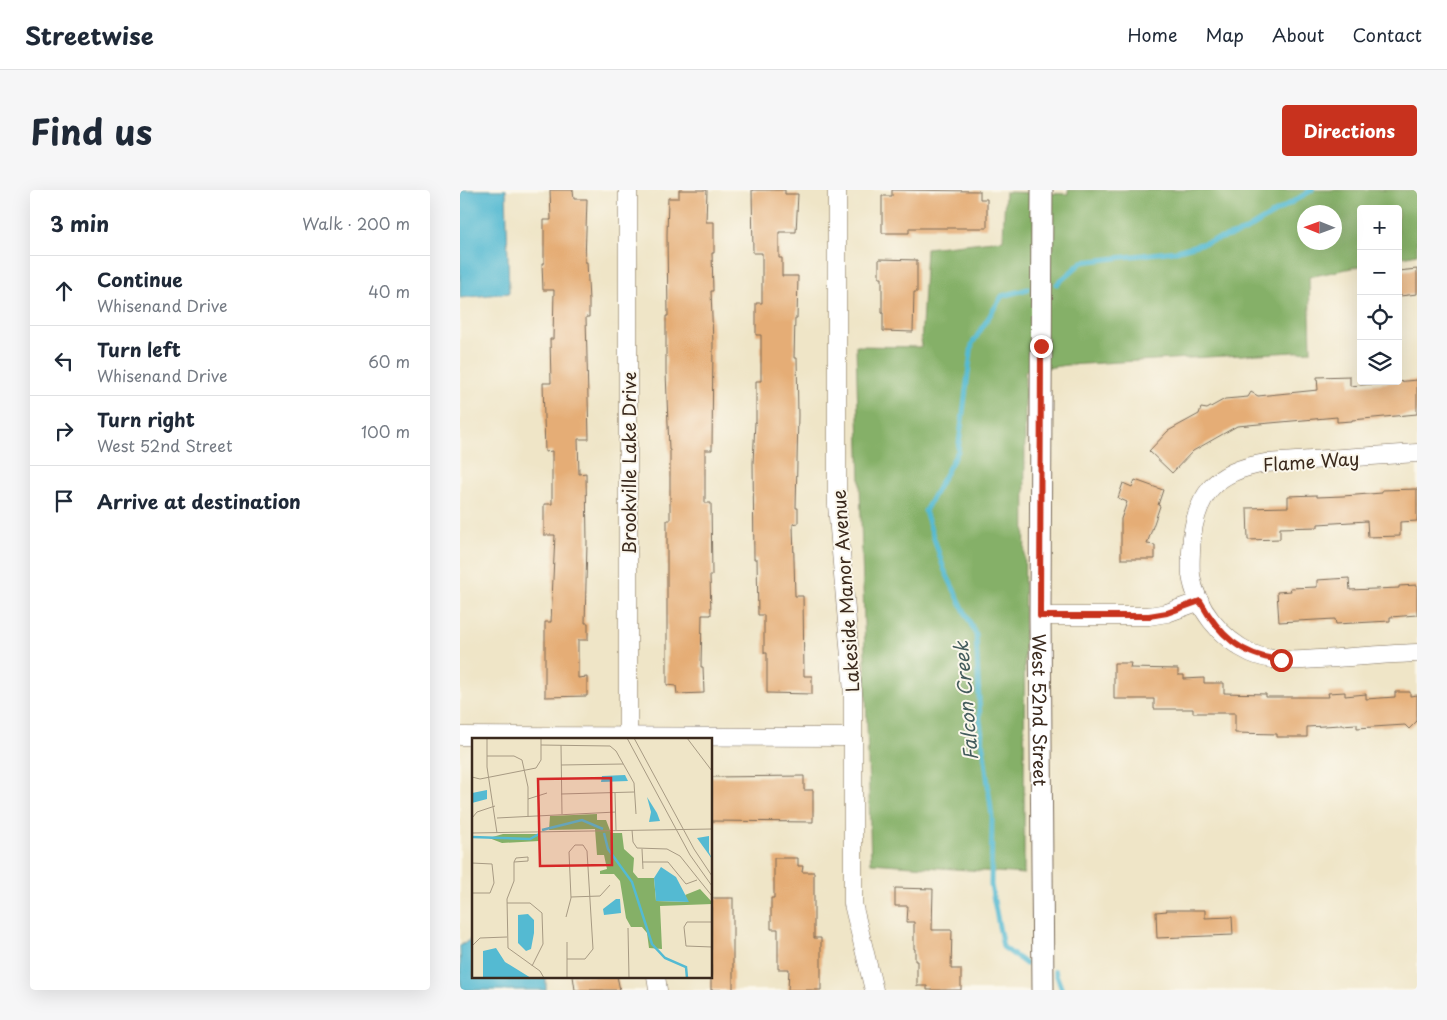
<!DOCTYPE html>
<meta charset="utf-8">
<style>
:root{--surface:#fff;--page:#f6f6f7;--text:#1f2937;--muted:#747a83;--line:#e0e1e3;--accent:#c8321e}
body{margin:0;font-family:"Playpen Sans",sans-serif;background:var(--page);color:var(--text)}
.controls{position:absolute;right:15px;top:15px;display:grid;overflow:hidden;border-radius:5px;box-shadow:0 5px 20px #0002}
.controls button{width:45px;height:45px;display:grid;place-items:center;padding:0;border:0;border-bottom:1px solid var(--line);background:var(--surface);color:var(--text);font:25px sans-serif}
.compass{position:absolute;left:837px;top:15px;width:45px;height:45px;border-radius:50%;background:var(--surface);box-shadow:0 5px 20px #0002;rotate:271deg}
.stop{position:absolute;width:15px;height:15px;margin:-11px;border:4px solid #c8321e;border-radius:50%;background:#fff}
.stop.end{background:#c8321e;border-color:#fff;box-shadow:0 1px 5px #0008}
.list{margin:0;padding:0;list-style:none}
h2{display:flex;justify-content:space-between;align-items:center;height:65px;margin:0;padding:0 20px;font-size:21px}
h2 small{font-size:16px;font-weight:400;color:var(--muted)}
.list li{display:grid;grid-template-columns:32px 1fr auto;gap:15px;align-items:center;box-sizing:border-box;height:70px;padding:0 20px;border-top:1px solid var(--line)}
.list b{display:block;font-size:19px;white-space:nowrap}
.list p{margin:0;font-size:16px;white-space:nowrap;color:var(--muted)}
.list em{font-size:16px;font-style:normal;color:var(--muted)}
.icon{flex:none;width:28px;height:28px;fill:none;stroke:currentColor;stroke-width:2;stroke-linecap:round;stroke-linejoin:round}
.map{position:relative;flex:none;width:957px;height:800px;overflow:hidden;border-radius:5px}
header{display:flex;align-items:center;gap:30px;box-sizing:border-box;height:70px;padding:0 25px;background:var(--surface);border-bottom:1px solid var(--line)}
header strong{font-size:24px}
nav{display:flex;gap:28px;margin-inline-start:auto;font-size:18px}
.intro{display:flex;align-items:center;justify-content:space-between;box-sizing:border-box;height:120px;padding:0 30px}
h1{margin:0;font-size:35px}
.button{padding:12px 22px;border-radius:5px;background:var(--accent);color:#fff;font-size:18px;font-weight:700}
main{display:flex;gap:30px;padding:0 30px}
aside{flex:1;background:var(--surface);border-radius:5px;box-shadow:0 5px 20px #0002}
.map>svg:first-child{display:block}
.forest{fill:#85b067;stroke:#606d42;fill-rule:evenodd}
.water{fill:#54bad2;stroke:#487278}
.lines{fill:none;stroke-linecap:round;stroke-linejoin:round}
.stream{stroke:#54bad2;stroke-width:5}
.building{fill:#e5ad76}
.minor-casing{stroke:#7a6b59;stroke-width:19}
.tertiary-casing{stroke:#7a6b59;stroke-width:23}
.minor{stroke:#fff;stroke-width:18}
.tertiary{stroke:#fff;stroke-width:21}
.route{stroke:#c8321e;stroke-width:6}
.labels{text-anchor:middle;dominant-baseline:central;stroke-width:4;stroke-linejoin:round;paint-order:stroke}
.street-label{font-size:18px;fill:#3b2a1e;stroke:#fbf7ec}
.water-label{font-size:19px;font-style:italic;fill:#445c5d;stroke:#fbf7ec}
.inset-river{fill:none;stroke:#54bad2;stroke-width:2.5}
.inset-road{fill:none;stroke:#a79a83;stroke-width:1}
.view{fill:#d62828;fill-opacity:0.15;stroke:#d62828;stroke-width:2.5}
.inset-edge{fill:none;stroke:#3b2a1e;stroke-width:2.5}
</style>
<header>
<strong>Streetwise</strong>
<nav><a>Home</a><a>Map</a><a>About</a><a>Contact</a></nav>
</header>
<div class="intro"><h1>Find us</h1><a class="button">Directions</a></div>
<main>
<aside>
<h2>3 min<small>Walk · 200 m</small></h2>
<ul class="list">
<li><svg class="icon" aria-label="ahead" viewBox="0 0 24 24"><path d="M12 20V5M6 11l6-6 6 6"/></svg><div><b>Continue</b><p>Whisenand Drive</p></div><em>40 m</em></li>
<li><svg class="icon" aria-label="left" viewBox="0 0 24 24"><path d="M17 20v-9H6M10 6l-5 5 5 5"/></svg><div><b>Turn left</b><p>Whisenand Drive</p></div><em>60 m</em></li>
<li><svg class="icon" aria-label="right" viewBox="0 0 24 24"><path d="M7 20v-9h11M14 6l5 5-5 5"/></svg><div><b>Turn right</b><p>West 52nd Street</p></div><em>100 m</em></li>
<li><svg class="icon" aria-label="arrive" viewBox="0 0 24 24"><path d="M6 21V4h12l-3 4 3 4H6"/></svg><div><b>Arrive at destination</b></div></li>
</ul>
</aside>
<div class="map">
<svg width="957" height="800" viewBox="0 0 957 800">
<rect width="100%" height="100%" fill="#fbf7ec"/>
<filter id="ink" filterUnits="userSpaceOnUse"><feTurbulence type="fractalNoise" baseFrequency=".02" numOctaves="2"/><feDisplacementMap in="SourceGraphic" scale="10" xChannelSelector="R" yChannelSelector="G"/><feConvolveMatrix kernelMatrix="1 2 1 2 8 2 1 2 1" color-interpolation-filters="sRGB"/></filter>
<filter id="wash" filterUnits="userSpaceOnUse"><feTurbulence type="fractalNoise" baseFrequency=".0096" numOctaves="4" result="noise"/><feDisplacementMap in="SourceGraphic" scale="20" xChannelSelector="R" yChannelSelector="G"/><feGaussianBlur stdDeviation="1.12" result="paint"/><feColorMatrix in="noise" values="0 0 0 0 0 0 0 0 0 0 0 0 0 0 0 0 0 1.4 0 .05"/><feComposite in="paint" operator="in"/></filter>
<g filter="url(#wash)">
<rect width="100%" height="100%" fill="#efe5c7"/>
<!-- forest -->
<path class="forest" d="M608,0H957V64L938,68V19H901V76L849,87L851,161L607,175L565,181L564,684L411,673L396,156L461,157L466,58L543,50L545,2L608,4ZM844,22H874V52H844Z"/>
<!-- water -->
<g class="water">
<polygon points="0,0 46,0 49,103 0,108"/>
<polygon points="14,747 14,786 86,786 86,800 1,800 0,756"/>
</g>
<g class="lines">
<!-- stream -->
<g class="stream">
<polyline points="597,94 622,72 716,61 783,42 852,0"/>
<polyline points="566,774 543,757 531,695 532,627 520,530 516,445 484,379 465,321 498,261 512,154 542,106 568,99"/>
<polyline points="595,781 602,800"/>
</g>
</g>
<g id="blocks">
<!-- building -->
<g class="building">
<polygon points="90,0 113,0 114,9 127,9 125,72 127,72 129,111 129,127 126,127 129,249 118,249 119,284 126,283 127,353 125,433 128,433 128,450 118,450 118,488 127,487 127,506 85,507 85,432 91,432 95,345 84,345 84,314 92,314 92,261 85,262 83,193 91,193 90,149 93,149 94,100 83,100 82,73 84,73 84,30 91,30"/>
<polygon points="219,0 247,0 246,32 254,32 254,63 252,63 253,101 251,101 253,153 252,260 245,260 245,313 251,313 252,385 250,385 251,425 242,425 241,477 243,477 244,503 217,504 216,496 207,495 207,330 210,330 210,260 209,260 206,182 206,126 208,126 207,45 208,8 219,8"/>
<polygon points="292,0 325,0 325,4 338,4 336,42 319,42 319,68 322,68 322,86 338,86 337,128 335,128 334,168 337,168 338,225 336,318 338,318 338,333 333,334 335,406 343,406 344,486 352,486 352,504 307,503 307,463 304,463 304,425 298,425 297,369 294,369 293,273 295,232 296,232 296,191 301,191 301,145 296,145 296,113 302,113 302,63 293,63"/>
<polygon points="432,0 520,1 520,9 527,9 527,38 449,38 449,43 422,43 422,6 432,6"/>
<polygon points="419,69 457,70 457,102 454,102 453,142 423,141 423,123 422,123 422,88 419,88"/>
<polygon points="957,79 957,104 940,106 938,81"/>
<polygon points="890,186 890,196 957,190 957,224 892,230 892,231 877,232 877,227 777,236 733,261 712,283 689,261 708,241 739,224 741,218 747,219 765,209 788,207 791,202 798,206 858,200 857,187"/>
<polygon points="675,290 703,300 698,315 700,316 687,354 695,355 695,369 661,369 661,329 667,312 658,308 663,293 672,297"/>
<polygon points="957,299 957,331 940,332 940,346 908,347 907,331 858,334 858,337 820,338 820,349 788,350 787,318 828,317 828,306 857,305 857,307 883,306 922,303 922,300"/>
<polygon points="889,388 890,400 939,398 939,396 957,395 957,425 930,427 930,431 876,434 875,429 819,432 817,402 831,401 830,398 857,397 857,390"/>
<polygon points="654,473 671,473 670,478 718,479 718,485 724,485 724,489 744,488 744,493 764,493 764,503 806,504 806,507 869,507 868,503 885,502 885,506 906,504 906,509 935,507 935,502 950,502 950,506 957,505 957,531 949,539 945,535 897,538 897,534 847,537 847,547 817,547 817,544 775,543 775,523 733,523 733,519 694,519 694,509 654,509"/>
<polygon points="344,586 344,600 353,600 353,632 251,631 251,587"/>
<polygon points="314,668 338,668 338,676 343,676 342,682 354,682 354,748 361,748 361,800 328,800 329,779 318,779 318,739 311,739 311,708 314,708"/>
<polygon points="435,698 473,699 472,740 492,740 491,779 501,779 501,800 467,800 467,796 457,796 457,771 455,771 455,759 454,759 454,732 447,732 448,716 435,716"/>
<rect x="251" y="708" width="22" height="92"/>
<polygon points="706,720 745,720 745,728 772,727 773,745 697,748 696,722 707,721"/>
<polygon points="113,786 157,786 160,800 115,800"/>
</g>
</g>
</g>
<g filter="url(#ink)">
<use href="#blocks" fill-opacity="0" stroke="#7a6b59" stroke-width="1"/>
<g class="lines">
<!-- minor casing -->
<g class="minor-casing">
<g id="minor">
<polyline points="168,0 168,545"/>
<polyline points="377,0 377,315 393,502 393,714 414,800"/>
<path d="M957,263L806,273C787,276 764,283 751,298C740,311 734,330 732,347C731,359 730,372 731,385C736,418 761,449 791,463C818,475 849,469 877,468C904,466 930,464 957,463"/>
<polyline points="580,426 689,426 707,423 740,411"/>
<polyline points="0,546 393,547"/>
<polyline points="196,786 198,800"/>
</g>
</g>
<!-- tertiary casing -->
<g class="tertiary-casing">
<g id="tertiary">
<path id="s1" d="M582,0L580,426L583,800"/>
</g>
</g>
<!-- minor -->
<use href="#minor" class="minor"/>
<!-- tertiary -->
<use href="#tertiary" class="tertiary"/>
</g>
</g>
<g class="lines" filter="url(#ink)">
<!-- route -->
<path class="route" d="M581,156L580,426H689L707,423L740,411C759,445 781,466 821,470"/>
</g>
<g class="labels">
<!-- street labels -->
<g class="street-label">
<text transform="translate(851 271) rotate(-4)">Flame Way</text>
<text transform="translate(168 273) rotate(-90)">Brookville Lake Drive</text>
<text transform="translate(385 401) rotate(-94)">Lakeside Manor Avenue</text>
<text stroke="none"><textPath href="#s1" startOffset="520">West 52nd Street</textPath></text>
</g>
<!-- water labels -->
<g class="water-label">
<text transform="translate(505 511) rotate(-95)">Falcon Creek</text>
</g>
</g>
<!-- overview -->
<g transform="translate(12 548)">
<rect width="240" height="240" fill="#efe5c7"/>
<path d="M125,76V82H134L139,95H150L152,111L162,120L161,134L166,140H182L184,163L216,164L213,157L228,151L240,164V166L188,168L190,211L177,210L175,195L170,189H159L154,180L148,143L142,136H128V133L135,131L132,117H125L123,91L77,92L78,78ZM31,96H67V103L30,105L17,100Z" fill="#85b067"/>
<path d="M153,37L156,43L129,44L130,38ZM15,52V61L0,65V55ZM175,59L185,75L188,83L177,84L179,74ZM237,98V114L240,121L225,100ZM189,129L204,139L217,164L184,163L182,140ZM144,161H148L149,175L132,177L131,171ZM56,176L62,182V195L59,211L54,213L46,205V177ZM24,210L33,224L59,240H11V213Z" fill="#54bad2"/>
<path class="inset-river" d="M70,92L110,82L131,91M132,95L136,111L160,144L180,206L193,220L214,229L215,240M0,99L58,101L67,96"/>
<path class="inset-road" d="M15,0V29L25,95M155,0L218,117L240,148M162,0L222,111L240,138M215,0L240,33M69,7L138,8M89,7L90,76M138,8L144,13L162,45L164,76M15,18H42L50,22L56,49V79M89,27L151,26M0,39L8,41L64,30L69,22V0M143,55L144,92M89,56L162,54M56,61L75,55M0,80L5,74L23,68M25,80L144,74M160,92L161,104L165,110L195,111L208,118L240,158M0,95L240,91M170,111L171,131M56,119V123L42,124L44,120ZM42,124V143L35,161L36,210L68,233L72,240M170,124H196L214,146L225,142M0,125L20,126L22,145L18,155H0M99,159L128,158L138,147M35,165H58L70,175L71,206L60,228M94,179L99,160L97,114L103,107M240,184H215L212,189L214,208L240,209M156,190L157,240M95,204V240M0,208L8,200L35,199M95,221H113L121,211L115,113L111,107H103M0,224V240"/>
<path class="view" d="M139,40L140,127L68,128L66,41Z"/>
<rect width="240" height="240" class="inset-edge"/>
</g>
</svg>
<div class="controls">
<button>+</button>
<button>−</button>
<button><svg class="icon" aria-label="locate" viewBox="0 0 24 24"><circle cx="12" cy="12" r="6"/><path d="M12 2v4M12 18v4M2 12h4M18 12h4"/></svg></button>
<button><svg class="icon" aria-label="layers" viewBox="0 0 24 24"><path d="M12 4l9 5-9 5-9-5zM3 14l9 5 9-5"/></svg></button>
</div>
<svg class="compass" viewBox="-18 -18 36 36"><path d="M0-13l5 13h-10z" fill="#e53935"/><path d="M0 13l5-13h-10z" fill="#747a83"/></svg>
<div class="stop" style="left:821px;top:470px"></div>
<div class="stop end" style="left:581px;top:156px"></div>
</div>
</main>
